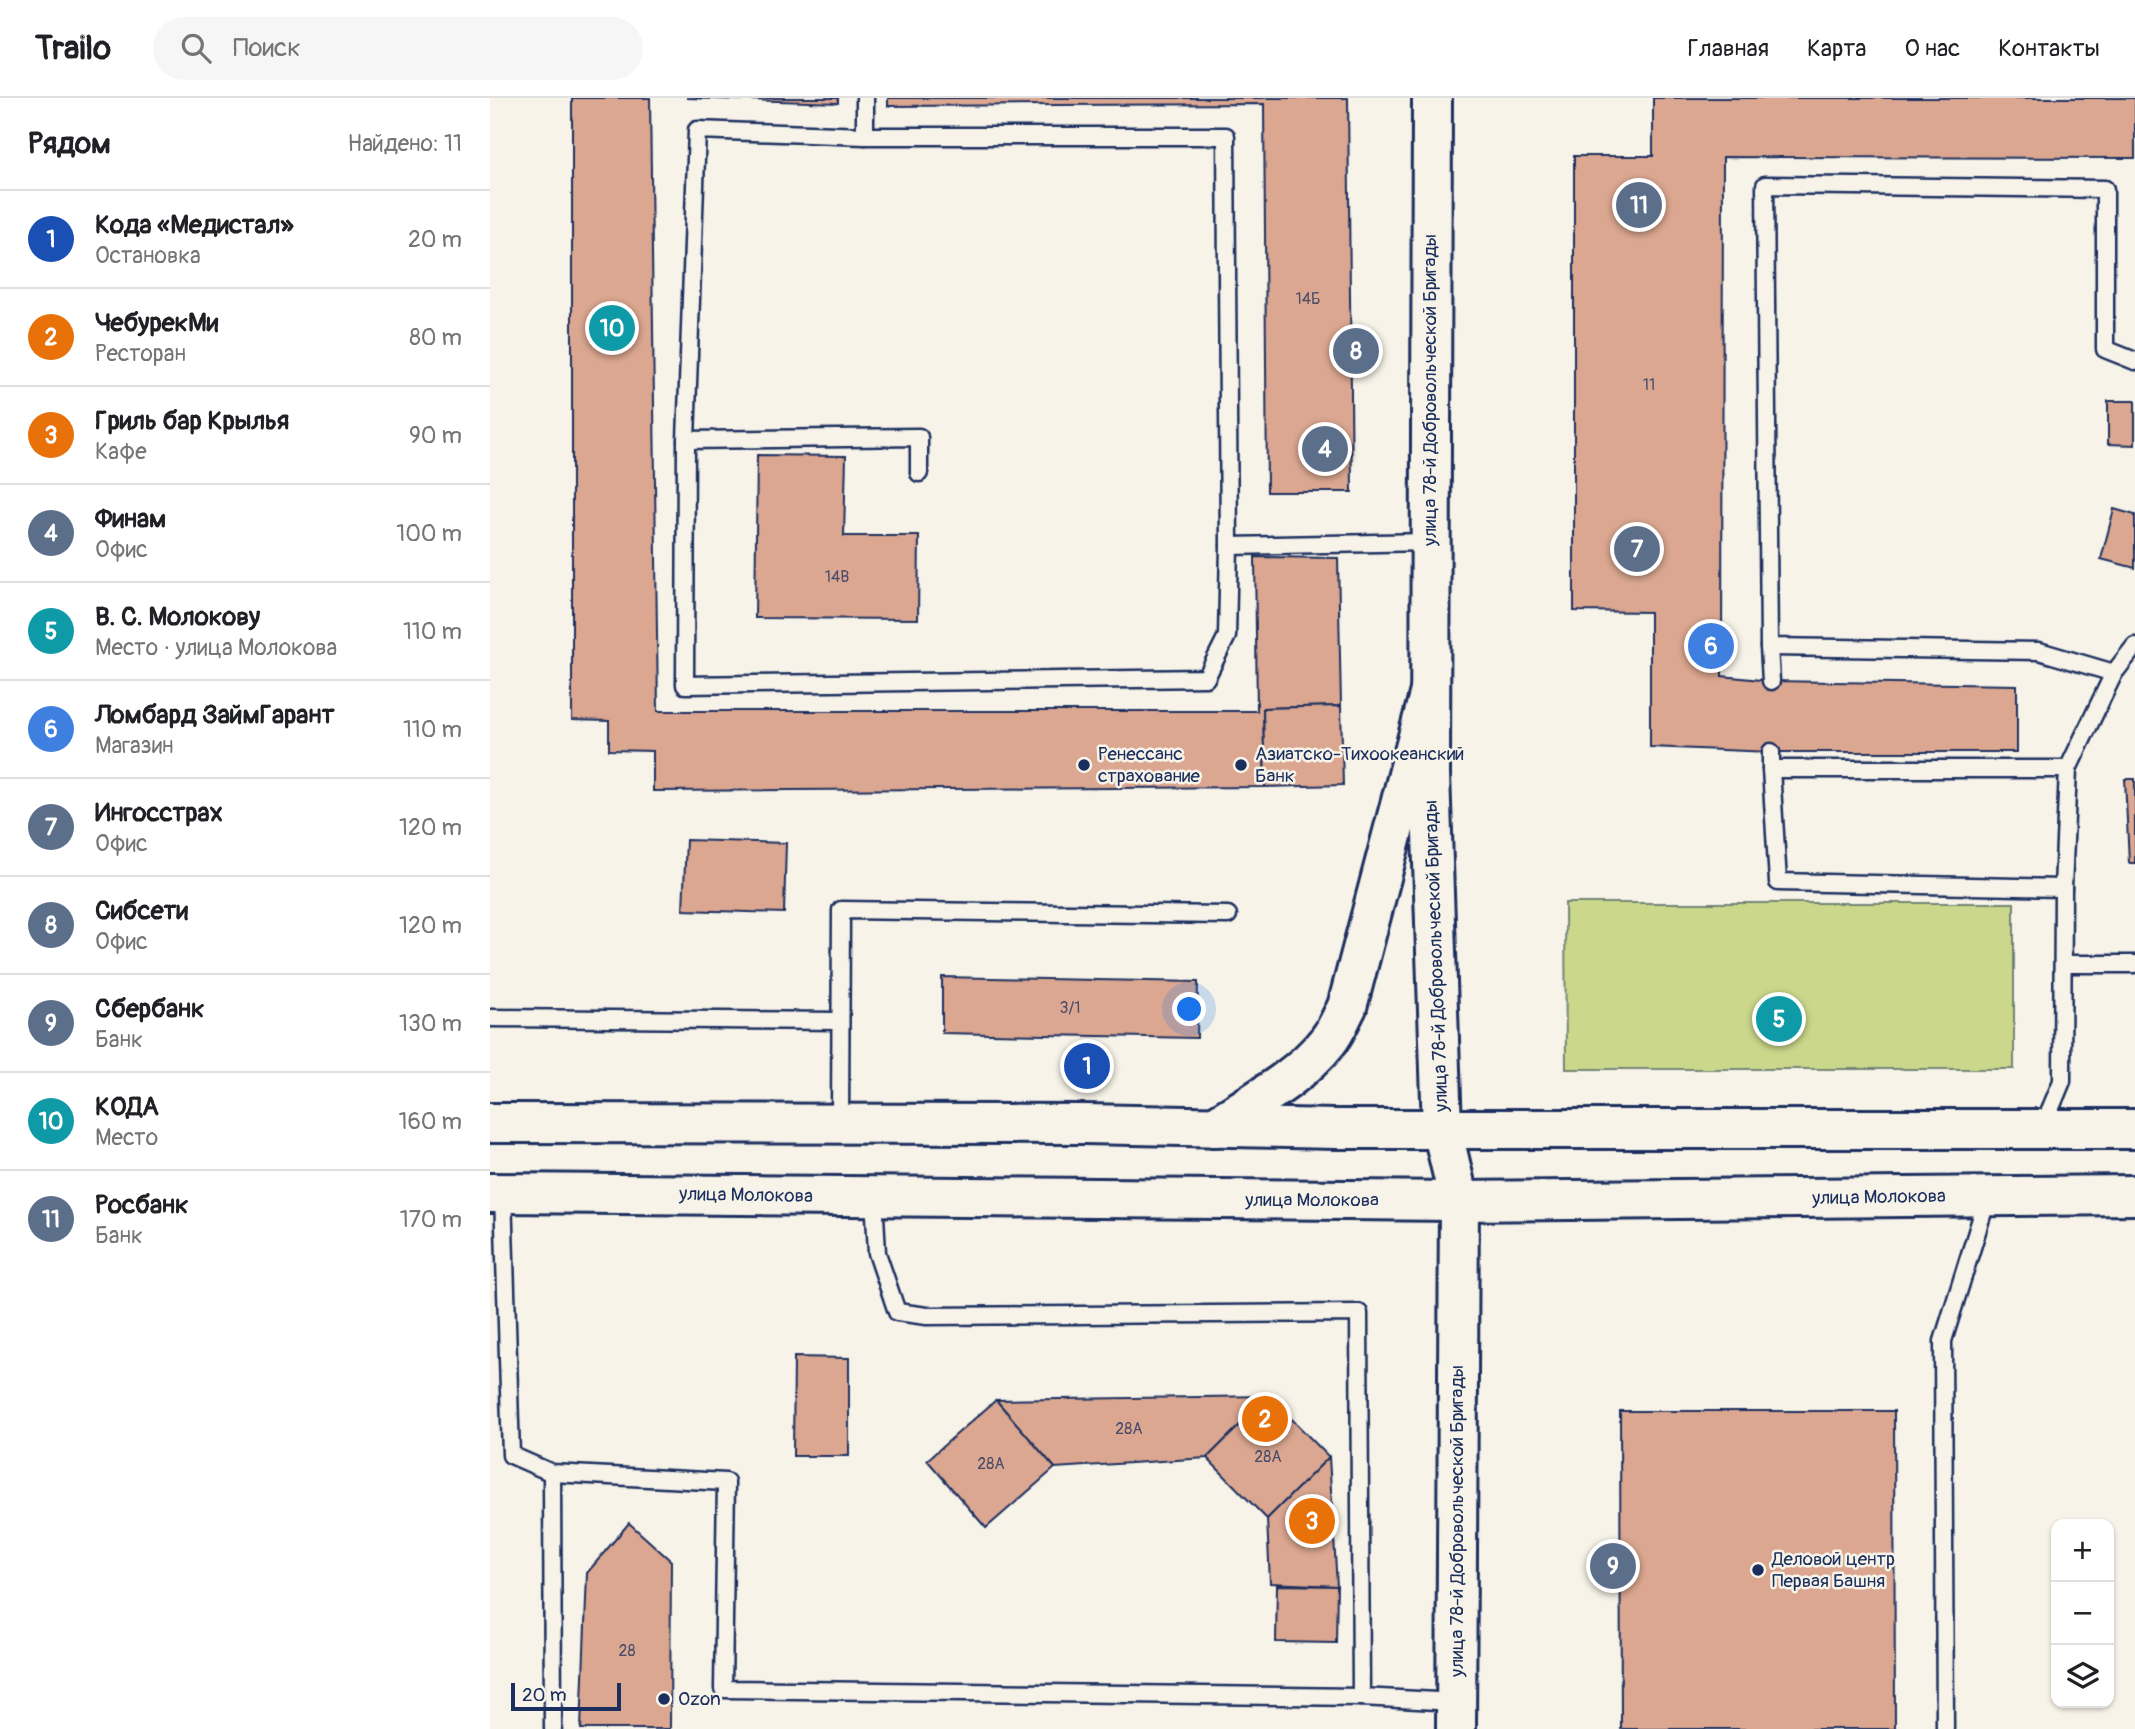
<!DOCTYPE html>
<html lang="ru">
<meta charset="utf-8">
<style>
:root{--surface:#fff;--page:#f6f6f6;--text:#202124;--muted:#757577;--line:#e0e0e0;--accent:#0b8043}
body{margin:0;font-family:Pangolin,sans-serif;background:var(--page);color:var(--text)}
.controls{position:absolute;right:21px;bottom:21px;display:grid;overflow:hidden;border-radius:14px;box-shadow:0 2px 5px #0004}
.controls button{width:63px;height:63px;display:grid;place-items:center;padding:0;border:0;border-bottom:2px solid var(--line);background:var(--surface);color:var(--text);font:35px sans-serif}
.scale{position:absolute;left:21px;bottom:18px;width:110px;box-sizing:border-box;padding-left:7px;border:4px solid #1b2f5e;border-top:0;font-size:19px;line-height:24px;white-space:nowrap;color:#1b2f5e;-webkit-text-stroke:5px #f7f3e8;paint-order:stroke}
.you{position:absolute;left:700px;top:912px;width:24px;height:24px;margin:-18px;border:5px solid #fff;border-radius:50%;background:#1a73e8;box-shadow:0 0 0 10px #1a73e833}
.badge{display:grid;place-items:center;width:46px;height:46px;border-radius:50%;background:var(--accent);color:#fff;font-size:23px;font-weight:700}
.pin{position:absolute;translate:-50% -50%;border:4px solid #fff;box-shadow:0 2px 7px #0006}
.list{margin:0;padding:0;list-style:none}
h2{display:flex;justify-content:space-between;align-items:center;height:91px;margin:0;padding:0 28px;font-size:30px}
h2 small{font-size:23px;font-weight:400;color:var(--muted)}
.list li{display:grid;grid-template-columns:46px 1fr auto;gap:21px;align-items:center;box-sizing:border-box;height:98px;padding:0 28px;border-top:2px solid var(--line)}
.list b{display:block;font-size:26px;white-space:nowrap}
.list p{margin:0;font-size:23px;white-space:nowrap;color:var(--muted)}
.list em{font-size:23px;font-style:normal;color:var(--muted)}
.icon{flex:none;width:38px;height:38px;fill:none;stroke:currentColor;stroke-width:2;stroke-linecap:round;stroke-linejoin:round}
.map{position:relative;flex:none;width:1645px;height:1631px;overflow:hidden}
header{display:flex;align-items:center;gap:42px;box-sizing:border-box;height:98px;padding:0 35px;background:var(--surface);border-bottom:2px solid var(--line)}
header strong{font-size:33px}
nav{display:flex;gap:38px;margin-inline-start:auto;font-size:24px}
.search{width:490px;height:63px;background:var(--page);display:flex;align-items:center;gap:18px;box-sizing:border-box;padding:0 24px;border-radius:38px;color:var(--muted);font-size:26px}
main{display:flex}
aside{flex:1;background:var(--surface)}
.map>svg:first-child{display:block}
.green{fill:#cbd88b;stroke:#738474;stroke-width:2}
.building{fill:#dba790;stroke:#1b2f5e;stroke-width:2}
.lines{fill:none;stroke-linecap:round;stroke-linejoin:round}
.service-casing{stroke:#1b2f5e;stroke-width:21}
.tertiary-casing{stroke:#1b2f5e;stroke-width:44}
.secondary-casing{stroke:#1b2f5e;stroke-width:44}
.service{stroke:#f7f3e8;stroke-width:16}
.tertiary{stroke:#f7f3e8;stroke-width:38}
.secondary{stroke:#f7f3e8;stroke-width:38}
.poi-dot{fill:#1b2f5e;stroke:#f7f3e8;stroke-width:2.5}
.labels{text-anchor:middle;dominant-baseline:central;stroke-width:5;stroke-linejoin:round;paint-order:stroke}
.number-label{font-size:16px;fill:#4b4d6a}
.street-label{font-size:19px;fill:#1b2f5e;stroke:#f7f3e8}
.poi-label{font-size:19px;fill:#1b2f5e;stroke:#f7f3e8;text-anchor:start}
</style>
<header>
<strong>Trailo</strong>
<div class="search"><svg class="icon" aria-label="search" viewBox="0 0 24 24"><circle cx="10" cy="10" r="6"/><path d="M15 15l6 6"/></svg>Поиск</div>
<nav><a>Главная</a><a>Карта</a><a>О нас</a><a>Контакты</a></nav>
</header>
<main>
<aside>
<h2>Рядом<small>Найдено: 11</small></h2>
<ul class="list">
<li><span class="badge" style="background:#1a4fb4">1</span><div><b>Кода «Медистал»</b><p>Остановка</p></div><em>20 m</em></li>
<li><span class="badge" style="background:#e8710a">2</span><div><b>ЧебурекМи</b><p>Ресторан</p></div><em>80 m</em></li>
<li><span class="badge" style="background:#e8710a">3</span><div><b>Гриль бар Крылья</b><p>Кафе</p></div><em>90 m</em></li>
<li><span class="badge" style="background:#5c6f8a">4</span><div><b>Финам</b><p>Офис</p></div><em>100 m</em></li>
<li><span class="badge" style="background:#0f9aa8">5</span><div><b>В. С. Молокову</b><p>Место · улица Молокова</p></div><em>110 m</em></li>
<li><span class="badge" style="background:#3f7fe0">6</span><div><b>Ломбард ЗаймГарант</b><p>Магазин</p></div><em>110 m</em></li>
<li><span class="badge" style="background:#5c6f8a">7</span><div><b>Ингосстрах</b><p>Офис</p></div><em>120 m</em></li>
<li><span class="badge" style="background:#5c6f8a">8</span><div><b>Сибсети</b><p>Офис</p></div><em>120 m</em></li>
<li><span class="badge" style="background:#5c6f8a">9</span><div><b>Сбербанк</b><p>Банк</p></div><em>130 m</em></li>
<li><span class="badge" style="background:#0f9aa8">10</span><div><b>КОДА</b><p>Место</p></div><em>160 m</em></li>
<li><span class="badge" style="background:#5c6f8a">11</span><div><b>Росбанк</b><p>Банк</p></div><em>170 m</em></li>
</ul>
</aside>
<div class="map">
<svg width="1645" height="1631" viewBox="0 0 1645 1631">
<rect width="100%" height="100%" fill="#f7f3e8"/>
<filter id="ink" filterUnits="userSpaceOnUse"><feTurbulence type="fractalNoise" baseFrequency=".0143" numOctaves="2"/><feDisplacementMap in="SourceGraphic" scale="14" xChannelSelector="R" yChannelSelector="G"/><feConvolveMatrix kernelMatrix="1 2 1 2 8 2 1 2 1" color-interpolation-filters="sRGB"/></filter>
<g filter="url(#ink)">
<!-- green -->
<polygon class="green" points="1524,805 1524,971 1076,971 1075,805"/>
<!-- building -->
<g class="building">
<polygon points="82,0 160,0 168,613 767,613 765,459 848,460 851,608 773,610 775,689 163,693 163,653 119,652 119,623 82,622"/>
<polygon points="196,0 348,0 348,5"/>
<polygon points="398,0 858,0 862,394 777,394 774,6 398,8"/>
<polygon points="1163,0 1645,0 1645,60 1233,59 1232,578 1281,583 1527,587 1527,654 1281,654 1160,649 1160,514 1084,513 1084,58 1163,58"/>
<polygon points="1618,303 1645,303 1645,347 1618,346"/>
<polygon points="267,357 356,358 354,438 429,438 428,521 265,520"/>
<polygon points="1624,411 1645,417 1645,470 1611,461"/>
<polygon points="851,608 853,687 775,689 773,610"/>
<polygon points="1635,681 1645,681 1645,765 1639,765"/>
<polygon points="196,742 296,745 294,815 193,812"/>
<polygon points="452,879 708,884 707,940 452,935"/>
<polygon points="304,1259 359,1260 359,1358 303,1358"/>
<polygon points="779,1298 717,1360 565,1370 506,1302"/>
<polygon points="779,1298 839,1359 777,1421 717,1360"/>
<polygon points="506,1302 565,1370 496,1430 437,1362"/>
<polygon points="1130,1313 1404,1313 1405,1631 1131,1631"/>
<polygon points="839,1359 847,1488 780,1485 777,1421"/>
<polygon points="139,1425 181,1463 180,1631 91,1631 97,1475"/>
<polygon points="787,1487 847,1488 846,1545 786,1544"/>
</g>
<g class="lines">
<!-- service casing -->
<g class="service-casing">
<g id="service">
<polyline points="375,0 375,38 207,32 196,342 195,587 716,580 737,538 739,448"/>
<polyline points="375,38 736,38 739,448 939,444"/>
<polyline points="196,342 429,339 429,375"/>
<polyline points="1279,549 1281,583"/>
<polyline points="1624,575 1549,553 1279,549 1275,87 1615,91 1615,251 1645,263"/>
<polyline points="1281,654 1281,671 1578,671"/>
<polyline points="1281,671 1288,784 1573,790"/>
<polyline points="1573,866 1645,866"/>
<polyline points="0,920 349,923"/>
<polyline points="350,1026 351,812 738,817"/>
<polyline points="1553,1029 1572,983 1573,790 1578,671 1624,575 1645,548"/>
<polyline points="13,1095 21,1357 62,1375 236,1384 233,1591 871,1599 966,1604"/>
<polyline points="384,1098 387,1155 407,1214 437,1218 869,1215 871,1599"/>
<polyline points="62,1375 63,1631"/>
<polyline points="1455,1631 1453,1243 1498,1098"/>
</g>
</g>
<!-- tertiary casing -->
<g class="tertiary-casing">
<polyline id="tertiary" points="942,0 940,676 952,1031 969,1103 966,1631"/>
</g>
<!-- secondary casing -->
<g class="secondary-casing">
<g id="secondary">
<polyline points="0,1025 594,1026 847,1031 1645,1031"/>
<path d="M724,1029C763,1004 809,980 838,943C846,933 851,920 857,909L940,593"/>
<polyline points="0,1095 969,1103 1645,1097"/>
</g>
</g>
<!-- service -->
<use href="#service" class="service"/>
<!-- tertiary -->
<use href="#tertiary" class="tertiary"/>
<!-- secondary -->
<use href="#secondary" class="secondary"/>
</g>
</g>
<!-- markers -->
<g class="poi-dot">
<circle cx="594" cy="667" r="7"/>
<circle cx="751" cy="667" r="7"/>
<circle cx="1268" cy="1472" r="7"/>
<circle cx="174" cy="1601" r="7"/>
</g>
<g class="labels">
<!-- number labels -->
<g class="number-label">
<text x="818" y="201">14Б</text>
<text x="1159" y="287">11</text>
<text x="347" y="479">14В</text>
<text x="580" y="910">3/1</text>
<text x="639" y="1331">28А</text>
<text x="778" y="1359">28А</text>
<text x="501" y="1366">28А</text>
<text x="137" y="1553">28</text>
</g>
<!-- street labels -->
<g class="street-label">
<text transform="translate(940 292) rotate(-90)">улица 78-й Добровольческой Бригады</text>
<text transform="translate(946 858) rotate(-92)">улица 78-й Добровольческой Бригады</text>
<text transform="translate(256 1097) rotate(1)">улица Молокова</text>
<text transform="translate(1389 1099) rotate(-1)">улица Молокова</text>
<text x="822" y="1102">улица Молокова</text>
<text transform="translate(967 1423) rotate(-90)">улица 78-й Добровольческой Бригады</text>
</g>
<!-- poi labels -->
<g class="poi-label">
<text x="608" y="656">Ренессанс<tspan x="608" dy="22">страхование</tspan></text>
<text x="765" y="656">Азиатско-Тихоокеанский<tspan x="765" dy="22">Банк</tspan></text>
<text x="1282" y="1461">Деловой центр<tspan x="1282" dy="22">Первая Башня</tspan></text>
<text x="188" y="1601">Ozon</text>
</g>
</g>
</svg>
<div class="controls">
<button>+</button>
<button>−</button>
<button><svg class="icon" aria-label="layers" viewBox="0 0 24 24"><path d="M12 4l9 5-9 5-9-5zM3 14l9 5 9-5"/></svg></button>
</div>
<div class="scale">20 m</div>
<div class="you"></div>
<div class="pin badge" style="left:597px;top:968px;background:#1a4fb4">1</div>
<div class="pin badge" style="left:775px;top:1321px;background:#e8710a">2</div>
<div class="pin badge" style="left:822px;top:1423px;background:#e8710a">3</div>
<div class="pin badge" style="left:835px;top:351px;background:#5c6f8a">4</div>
<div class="pin badge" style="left:1289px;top:921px;background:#0f9aa8">5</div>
<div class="pin badge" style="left:1221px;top:548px;background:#3f7fe0">6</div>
<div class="pin badge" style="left:1147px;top:451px;background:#5c6f8a">7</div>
<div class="pin badge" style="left:866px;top:253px;background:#5c6f8a">8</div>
<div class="pin badge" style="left:1123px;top:1468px;background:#5c6f8a">9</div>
<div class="pin badge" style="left:122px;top:230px;background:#0f9aa8">10</div>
<div class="pin badge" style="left:1149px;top:107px;background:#5c6f8a">11</div>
</div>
</main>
